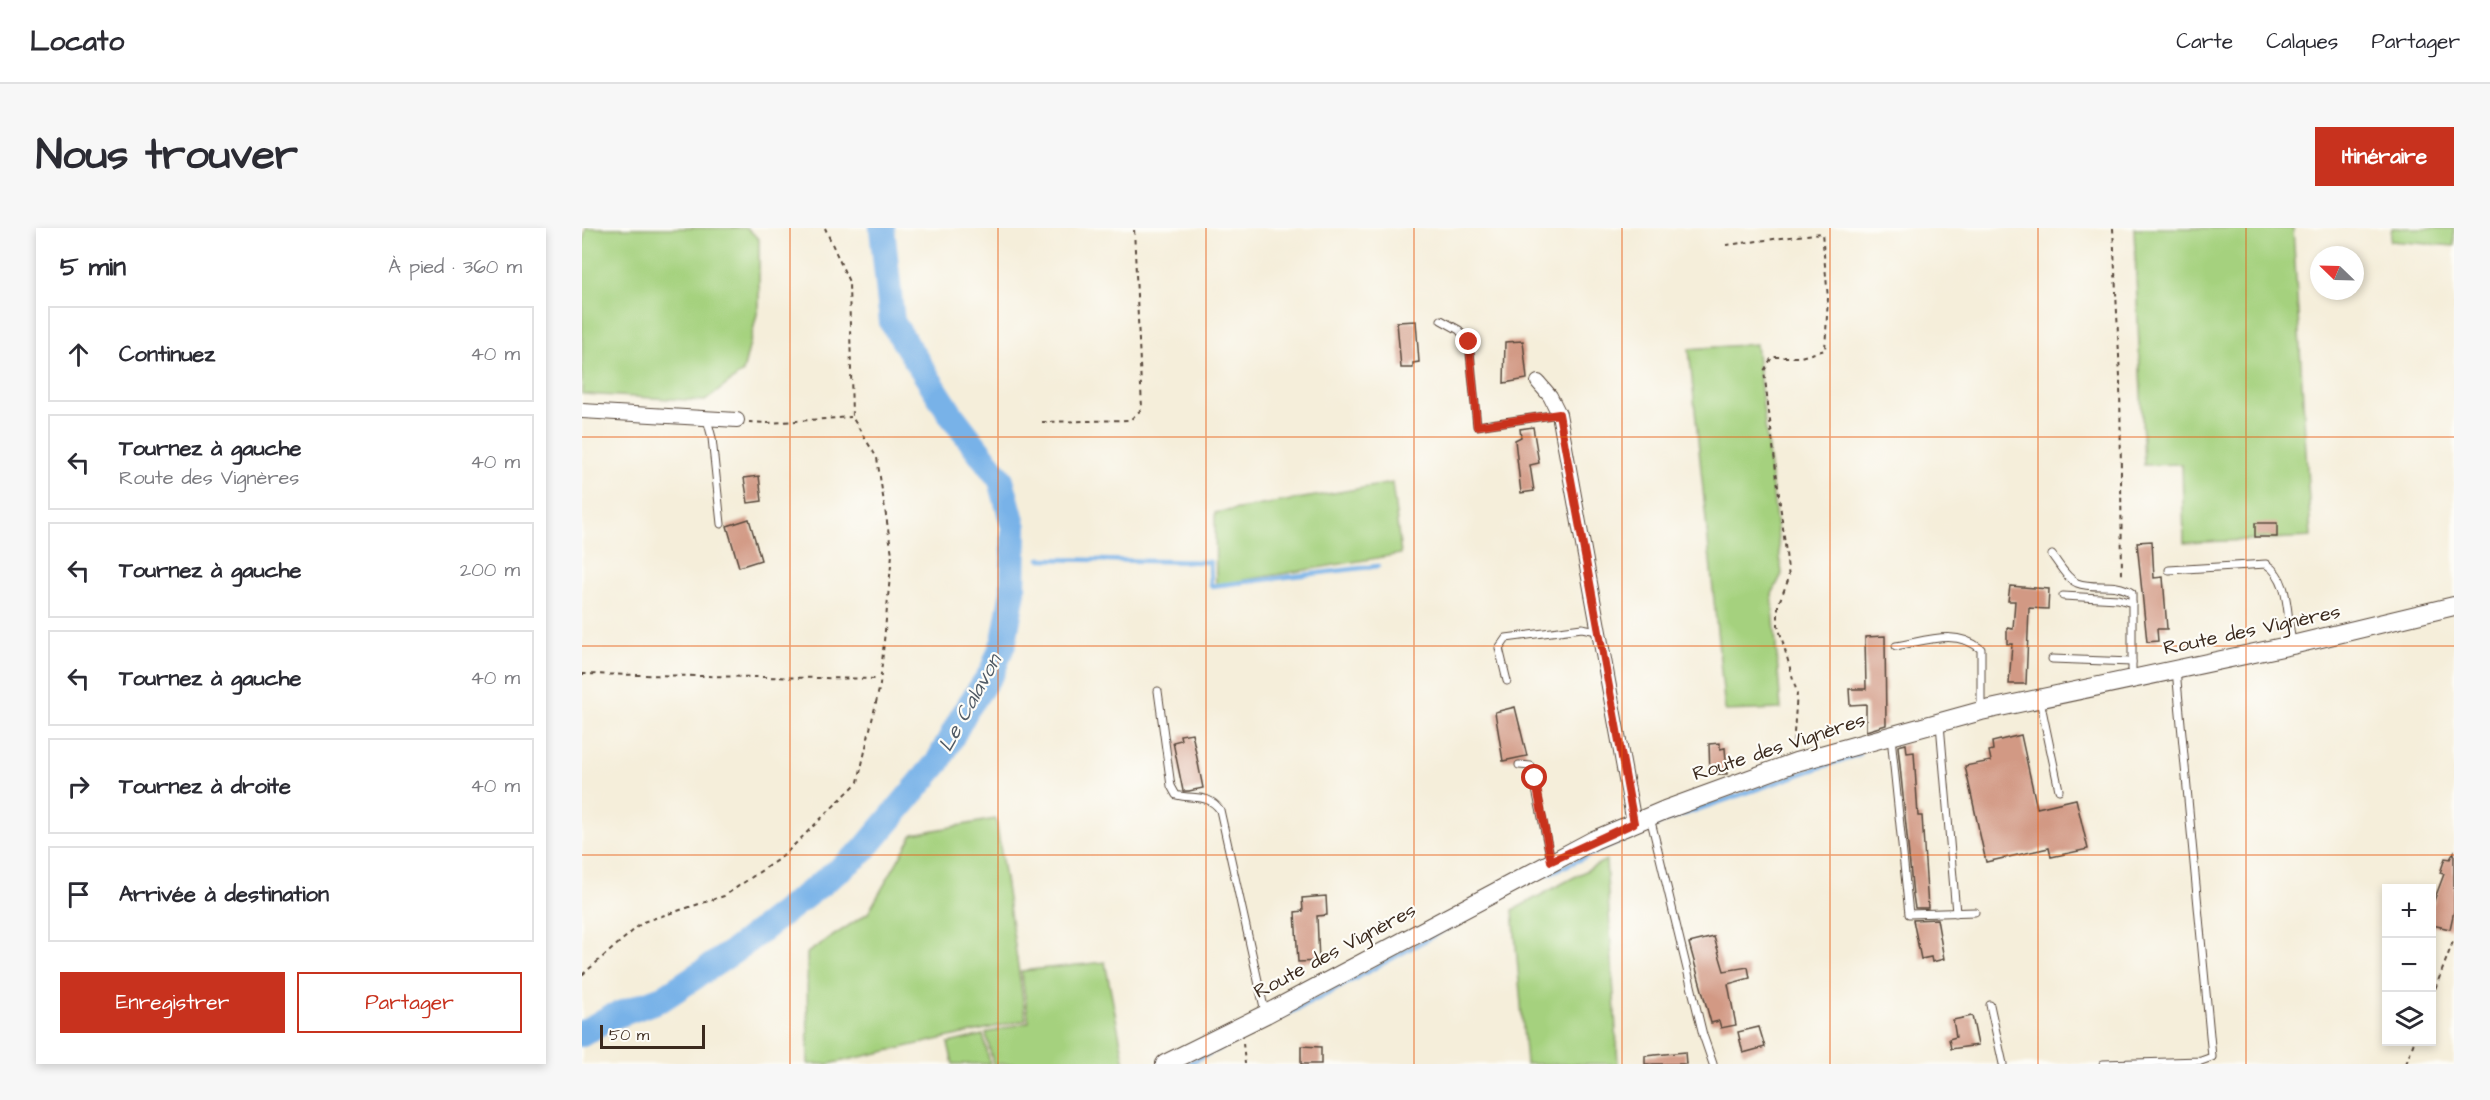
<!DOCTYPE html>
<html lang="fr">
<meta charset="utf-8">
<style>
:root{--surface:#fff;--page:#f7f7f7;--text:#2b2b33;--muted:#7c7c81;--line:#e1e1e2;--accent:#c8321e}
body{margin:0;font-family:"Architects Daughter",sans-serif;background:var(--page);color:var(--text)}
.controls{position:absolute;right:18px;bottom:18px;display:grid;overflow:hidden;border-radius:0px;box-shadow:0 3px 9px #0003}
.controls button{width:54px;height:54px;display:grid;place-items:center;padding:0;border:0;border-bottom:2px solid var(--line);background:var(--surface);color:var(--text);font:30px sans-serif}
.compass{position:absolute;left:1728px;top:18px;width:54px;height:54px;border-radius:50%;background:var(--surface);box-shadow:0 3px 9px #0003;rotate:293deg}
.scale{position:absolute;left:18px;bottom:15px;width:105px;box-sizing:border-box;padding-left:6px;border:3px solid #3b2a1e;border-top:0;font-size:16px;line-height:21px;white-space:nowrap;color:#3b2a1e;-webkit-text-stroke:4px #fdfcf7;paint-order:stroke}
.stop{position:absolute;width:18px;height:18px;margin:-14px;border:4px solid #c8321e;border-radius:50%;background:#fff}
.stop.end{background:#c8321e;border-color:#fff;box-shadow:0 2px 6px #0008}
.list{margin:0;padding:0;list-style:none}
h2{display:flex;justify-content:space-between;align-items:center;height:78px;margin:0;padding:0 24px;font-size:26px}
h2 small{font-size:20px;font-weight:400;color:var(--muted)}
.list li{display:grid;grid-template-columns:39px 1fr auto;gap:18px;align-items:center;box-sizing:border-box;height:96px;margin:0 12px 12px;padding:0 12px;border:2px solid var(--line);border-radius:0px}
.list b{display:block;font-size:22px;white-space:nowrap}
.list p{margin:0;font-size:20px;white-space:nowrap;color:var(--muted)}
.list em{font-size:20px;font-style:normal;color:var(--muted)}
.actions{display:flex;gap:12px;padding:18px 24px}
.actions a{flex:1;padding:14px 0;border:2px solid var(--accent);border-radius:0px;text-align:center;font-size:21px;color:var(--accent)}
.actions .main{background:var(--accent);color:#fff}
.icon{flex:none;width:33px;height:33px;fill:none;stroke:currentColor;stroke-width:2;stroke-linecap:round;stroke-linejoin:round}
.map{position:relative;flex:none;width:1872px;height:836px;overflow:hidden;border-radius:0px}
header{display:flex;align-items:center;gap:36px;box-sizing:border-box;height:84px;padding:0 30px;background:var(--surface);border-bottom:2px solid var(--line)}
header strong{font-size:28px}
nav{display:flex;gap:33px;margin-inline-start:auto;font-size:21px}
.intro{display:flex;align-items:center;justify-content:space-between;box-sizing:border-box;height:144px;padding:0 36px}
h1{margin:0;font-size:42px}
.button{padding:15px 27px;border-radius:0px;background:var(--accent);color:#fff;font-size:21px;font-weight:700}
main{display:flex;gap:36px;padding:0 36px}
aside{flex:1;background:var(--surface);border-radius:0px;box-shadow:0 3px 9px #0003}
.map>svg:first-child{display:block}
.grass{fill:#a5d17e;stroke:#707e4e;stroke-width:1.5}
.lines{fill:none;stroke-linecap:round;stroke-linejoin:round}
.stream{stroke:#78b2e8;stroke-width:4.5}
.river{stroke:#78b2e8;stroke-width:26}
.building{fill:#d29984}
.lane-casing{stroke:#57473a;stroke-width:9}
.street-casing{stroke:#57473a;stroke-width:16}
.secondary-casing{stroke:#57473a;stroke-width:20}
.path{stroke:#57473a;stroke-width:2;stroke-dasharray:4.5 4.5;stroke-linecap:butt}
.lane{stroke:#fff;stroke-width:7}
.street{stroke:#fff;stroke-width:14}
.secondary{stroke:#fff;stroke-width:18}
.route{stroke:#c8321e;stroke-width:8}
.grid{fill:none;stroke:#e8590c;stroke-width:1.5;stroke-opacity:0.55}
.labels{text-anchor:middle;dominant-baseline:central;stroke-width:4.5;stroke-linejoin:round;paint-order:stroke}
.street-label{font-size:20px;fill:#3b2a1e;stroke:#fdfcf7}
.water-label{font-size:21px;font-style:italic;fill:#505a65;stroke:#fdfcf7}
</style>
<header>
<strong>Locato</strong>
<nav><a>Carte</a><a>Calques</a><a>Partager</a></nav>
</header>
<div class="intro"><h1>Nous trouver</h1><a class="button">Itinéraire</a></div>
<main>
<aside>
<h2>5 min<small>À pied · 360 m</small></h2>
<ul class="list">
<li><svg class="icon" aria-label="ahead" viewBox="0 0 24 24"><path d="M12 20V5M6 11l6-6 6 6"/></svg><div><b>Continuez</b></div><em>40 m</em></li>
<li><svg class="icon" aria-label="left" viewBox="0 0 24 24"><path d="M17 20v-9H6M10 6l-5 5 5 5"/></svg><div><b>Tournez à gauche</b><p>Route des Vignères</p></div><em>40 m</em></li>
<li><svg class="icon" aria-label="left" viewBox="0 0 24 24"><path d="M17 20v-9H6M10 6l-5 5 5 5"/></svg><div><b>Tournez à gauche</b></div><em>200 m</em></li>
<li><svg class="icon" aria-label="left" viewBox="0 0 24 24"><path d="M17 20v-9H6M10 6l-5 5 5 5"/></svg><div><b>Tournez à gauche</b></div><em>40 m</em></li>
<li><svg class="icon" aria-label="right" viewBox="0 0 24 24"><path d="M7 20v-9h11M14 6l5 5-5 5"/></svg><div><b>Tournez à droite</b></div><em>40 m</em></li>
<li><svg class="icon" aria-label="arrive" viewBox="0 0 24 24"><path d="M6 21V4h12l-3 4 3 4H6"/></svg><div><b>Arrivée à destination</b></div></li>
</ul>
<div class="actions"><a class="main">Enregistrer</a><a>Partager</a></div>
</aside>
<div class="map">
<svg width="1872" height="836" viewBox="0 0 1872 836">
<rect width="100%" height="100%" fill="#fdfcf7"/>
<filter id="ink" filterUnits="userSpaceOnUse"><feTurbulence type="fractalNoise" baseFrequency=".0167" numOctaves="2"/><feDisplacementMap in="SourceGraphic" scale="12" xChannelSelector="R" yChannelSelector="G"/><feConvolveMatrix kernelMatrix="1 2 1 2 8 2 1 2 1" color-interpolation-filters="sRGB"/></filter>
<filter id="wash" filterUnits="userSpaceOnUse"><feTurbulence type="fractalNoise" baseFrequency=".008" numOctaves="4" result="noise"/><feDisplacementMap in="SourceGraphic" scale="24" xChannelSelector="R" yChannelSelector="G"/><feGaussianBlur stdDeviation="1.35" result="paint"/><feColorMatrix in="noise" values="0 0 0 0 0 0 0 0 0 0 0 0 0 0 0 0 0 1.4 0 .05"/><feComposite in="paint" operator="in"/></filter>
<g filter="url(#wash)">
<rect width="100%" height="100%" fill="#f5eeda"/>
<!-- grass -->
<g class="grass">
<polygon points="4,0 165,0 177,11 177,78 161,144 123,173 0,166 0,19"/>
<polygon points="1552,0 1711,0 1729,309 1602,315 1600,236 1562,237"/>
<polygon points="1810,0 1872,0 1872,18 1808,13"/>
<polygon points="1174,116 1200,346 1190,366 1199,481 1143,483 1107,121"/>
<polygon points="810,255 819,326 634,357 633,285"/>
<polygon points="414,591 444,792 247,836 226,836 225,725 286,685 331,606"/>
<polygon points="1024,632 1036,836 944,836 931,682"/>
<polygon points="523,734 543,836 411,836 404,805 447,794 439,743"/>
<polygon points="401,807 408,836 371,836 366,815"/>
</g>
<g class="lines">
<!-- stream -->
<g class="stream">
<polyline points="458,331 628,334 629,358 796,338"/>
<polyline points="966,646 1082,593 1277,526"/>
<polyline points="606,836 747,765 869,698"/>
</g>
<!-- river -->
<polyline class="river" points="0,806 27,790 81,770 152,723 280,624 356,534 384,482 410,444 422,413 431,363 432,300 419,252 370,188 310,94 300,0"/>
</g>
<g id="blocks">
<!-- building -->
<g class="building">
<polygon points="834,93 837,134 831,135 831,140 819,140 815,94"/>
<polygon points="941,113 945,151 922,155 923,114"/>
<polygon points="951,199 957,235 948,237 952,263 939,265 933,212 939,209 938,201"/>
<polygon points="177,248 180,273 166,275 162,250"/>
<polygon points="167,291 179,332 157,339 145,298"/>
<rect x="1673" y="295" width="22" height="14"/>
<polygon points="1570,313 1572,350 1581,349 1585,401 1575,401 1576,413 1565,414 1555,314"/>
<polygon points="1428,358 1467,361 1466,381 1447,380 1444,456 1427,456 1430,416 1425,416 1425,400 1431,401 1433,373 1426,373"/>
<polygon points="1303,408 1304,497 1284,503 1284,476 1268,477 1267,461 1284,461 1283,409"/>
<polygon points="933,479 945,528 921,533 913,484"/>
<polygon points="610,505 621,560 607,563 601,563 591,514 599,512 598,507"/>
<polygon points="1439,507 1455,580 1494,571 1506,621 1469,629 1467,620 1404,634 1383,538 1409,533 1407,523 1411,522 1410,514"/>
<polygon points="1138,515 1138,521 1143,520 1145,546 1128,546 1127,516"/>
<polygon points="1324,516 1325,525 1332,524 1336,588 1340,588 1346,680 1333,680 1331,667 1316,518"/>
<polygon points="1872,624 1872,683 1868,701 1850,697 1850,678 1862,646 1858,645 1863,630 1868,631"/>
<polygon points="744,668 745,687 735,688 737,733 716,734 713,684 721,683 720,670"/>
<polygon points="1355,691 1362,731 1350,734 1349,729 1339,731 1331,692"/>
<polygon points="1132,709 1142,743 1166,739 1168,750 1146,756 1154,797 1139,800 1137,793 1129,795 1107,715"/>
<polygon points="1390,788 1396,817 1369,821 1367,811 1374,809 1371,792"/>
<polygon points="1177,799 1183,819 1161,825 1156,804"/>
<polygon points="719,818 739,819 739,836 719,836"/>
<polygon points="1103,824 1104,836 1063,836 1063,828"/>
</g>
</g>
</g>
<g filter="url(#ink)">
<use href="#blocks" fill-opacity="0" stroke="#57473a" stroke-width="1.5"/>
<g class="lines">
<!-- lane casing -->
<g class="lane-casing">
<g id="lane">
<polyline points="859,92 877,102 887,114 895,198 977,186"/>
<polyline points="125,191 130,210 139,296"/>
<path d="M1470,327C1477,336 1484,350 1495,355C1513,362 1533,353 1550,365V375"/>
<path d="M1587,342L1684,336C1709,352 1704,387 1710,414"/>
<polyline points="1481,368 1536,371 1550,375 1550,449"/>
<path d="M1314,418C1344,413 1373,400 1399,421V481"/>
<polyline points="1470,431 1550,434"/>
<polyline points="925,453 917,420 924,410 1000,400 1015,403"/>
<path d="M576,463L589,558L594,567C612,572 626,565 638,582L683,784"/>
<polyline points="1458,472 1477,562"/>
<polyline points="1358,496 1374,685"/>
<polyline points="1309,509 1327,686 1393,684"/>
<polyline points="937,537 949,538 969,632"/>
<polyline points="1068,589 1121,807 1131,836"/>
<polyline points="1408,777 1421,836"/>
<polyline points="1521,836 1619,833 1630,829 1594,442"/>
</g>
</g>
<!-- street casing -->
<g class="street-casing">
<g id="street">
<polyline points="956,154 968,168 977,186 1052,595"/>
<polyline points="0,183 155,192"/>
</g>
</g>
<!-- secondary casing -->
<g class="secondary-casing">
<polyline id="secondary" points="583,836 684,786 1012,612 1083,582 1214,534 1399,483 1710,417 1872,378"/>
</g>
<!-- path -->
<g class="path">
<polyline points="1531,0 1538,149 1540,350"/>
<polyline points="1144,17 1240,5 1246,70 1243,122 1219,129 1190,129 1182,143 1207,350 1196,377 1196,397 1215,465 1211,518"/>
<polyline points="167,194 187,195 269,189"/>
<polyline points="460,194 548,192 560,181 552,0"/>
<polyline points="0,446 297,451"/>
<polyline points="0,747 61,694 142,668 201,628 276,554 298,457 310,326 295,230 270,189 267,54 243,0"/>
<polyline points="1850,769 1872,711"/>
<polyline points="661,815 663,836"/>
<polyline points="1824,836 1832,814"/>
</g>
<!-- lane -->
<use href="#lane" class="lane"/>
<!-- street -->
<use href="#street" class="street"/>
<!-- secondary -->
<use href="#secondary" class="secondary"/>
</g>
</g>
<g class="lines" filter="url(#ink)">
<!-- route -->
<polyline class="route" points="887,114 895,198 977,186 1052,595 969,633 953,550"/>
</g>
<!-- grid -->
<path class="grid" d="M208,0V836M416,0V836M624,0V836M832,0V836M1040,0V836M1248,0V836M1456,0V836M1664,0V836M0,209H1872M0,418H1872M0,627H1872"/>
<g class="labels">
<!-- street labels -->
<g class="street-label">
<text transform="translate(1670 402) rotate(-12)">Route des Vignères</text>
<text transform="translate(1197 519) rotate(-18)">Route des Vignères</text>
<text transform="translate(753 723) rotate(-28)">Route des Vignères</text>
</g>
<!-- water labels -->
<g class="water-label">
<text transform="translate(388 475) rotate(-61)">Le Calavon</text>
</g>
</g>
</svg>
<div class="controls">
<button>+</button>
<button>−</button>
<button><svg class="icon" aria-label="layers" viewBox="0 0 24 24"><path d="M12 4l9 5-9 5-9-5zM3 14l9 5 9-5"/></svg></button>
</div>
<svg class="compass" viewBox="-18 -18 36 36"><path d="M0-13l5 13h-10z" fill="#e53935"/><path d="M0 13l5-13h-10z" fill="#7c7c81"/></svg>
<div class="scale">50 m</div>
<div class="stop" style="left:953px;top:550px"></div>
<div class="stop end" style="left:887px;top:114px"></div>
</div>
</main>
